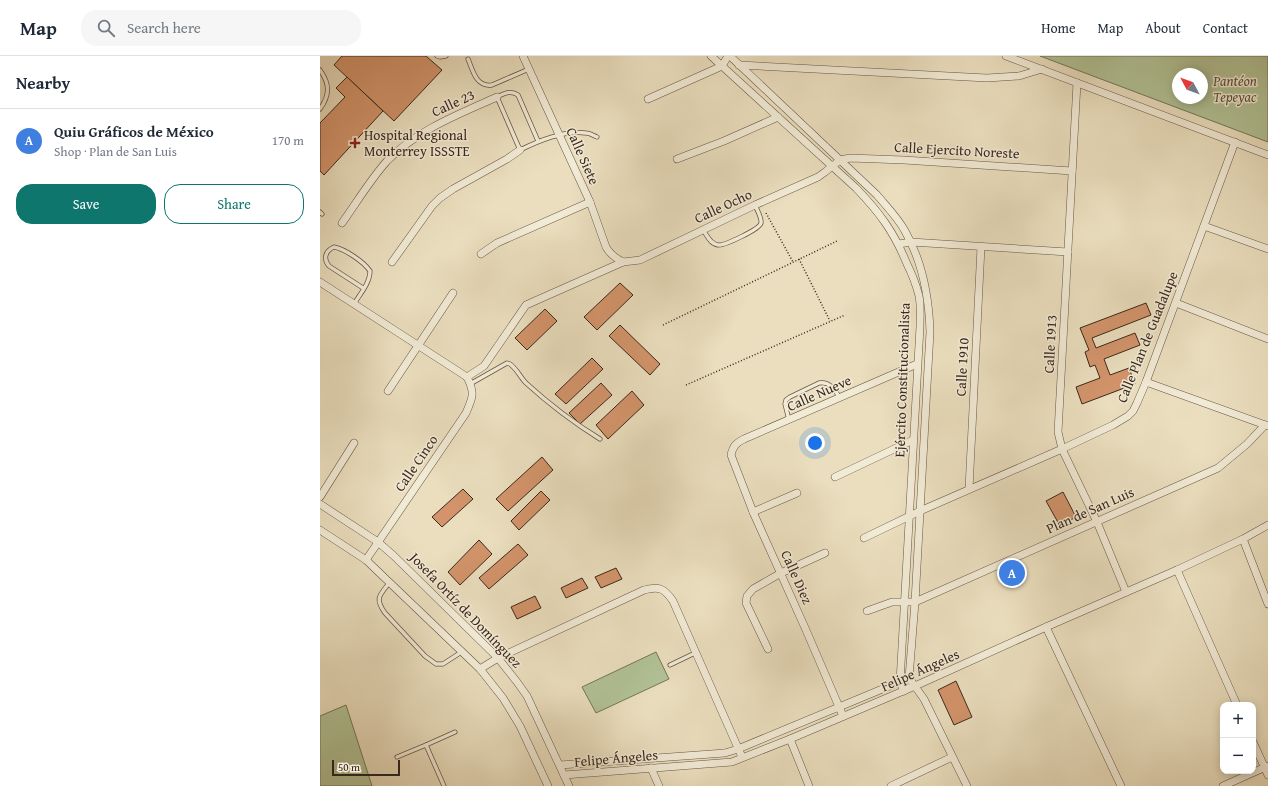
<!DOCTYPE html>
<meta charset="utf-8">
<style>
:root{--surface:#fff;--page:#f6f6f7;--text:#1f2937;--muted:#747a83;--line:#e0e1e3;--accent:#0f766e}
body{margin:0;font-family:"Gentium Book Plus",serif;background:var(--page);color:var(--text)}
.controls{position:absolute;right:12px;bottom:12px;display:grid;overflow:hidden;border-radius:8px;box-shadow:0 2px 10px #0003}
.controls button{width:36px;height:36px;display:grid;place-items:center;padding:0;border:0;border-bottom:1px solid var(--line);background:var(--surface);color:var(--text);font:20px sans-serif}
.compass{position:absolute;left:852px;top:12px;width:36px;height:36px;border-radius:50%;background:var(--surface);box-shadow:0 2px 10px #0003;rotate:311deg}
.scale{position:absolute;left:12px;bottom:10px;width:68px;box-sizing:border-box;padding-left:4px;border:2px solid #3b281d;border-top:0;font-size:11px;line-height:14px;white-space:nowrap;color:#3b281d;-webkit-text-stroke:3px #f1ead5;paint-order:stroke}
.you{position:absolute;left:495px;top:387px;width:14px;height:14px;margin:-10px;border:3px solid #fff;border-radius:50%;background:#1a73e8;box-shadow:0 0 0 6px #1a73e833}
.badge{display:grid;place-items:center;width:26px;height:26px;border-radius:50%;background:var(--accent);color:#fff;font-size:13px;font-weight:700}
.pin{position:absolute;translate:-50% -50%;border:2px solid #fff;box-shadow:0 1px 4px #0006}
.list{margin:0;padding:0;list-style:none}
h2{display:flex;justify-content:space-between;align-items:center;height:52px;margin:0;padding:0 16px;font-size:17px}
h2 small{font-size:13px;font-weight:400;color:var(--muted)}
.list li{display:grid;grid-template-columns:26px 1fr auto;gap:12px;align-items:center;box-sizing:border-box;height:64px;padding:0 16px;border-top:1px solid var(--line)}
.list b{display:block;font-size:15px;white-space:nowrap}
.list p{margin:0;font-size:13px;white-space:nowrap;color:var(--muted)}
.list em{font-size:13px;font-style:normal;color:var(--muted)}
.actions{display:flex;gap:8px;padding:12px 16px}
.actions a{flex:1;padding:9px 0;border:1px solid var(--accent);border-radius:16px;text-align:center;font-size:14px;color:var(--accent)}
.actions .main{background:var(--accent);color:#fff}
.icon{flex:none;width:22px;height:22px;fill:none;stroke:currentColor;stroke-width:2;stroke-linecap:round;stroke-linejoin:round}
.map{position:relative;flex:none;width:948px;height:730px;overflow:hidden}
header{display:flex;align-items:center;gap:24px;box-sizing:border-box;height:56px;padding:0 20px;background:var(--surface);border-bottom:1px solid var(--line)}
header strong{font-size:19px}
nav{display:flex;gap:22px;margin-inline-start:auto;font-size:14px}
.search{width:280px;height:36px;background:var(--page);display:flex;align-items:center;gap:10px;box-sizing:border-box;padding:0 14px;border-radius:16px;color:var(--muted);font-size:15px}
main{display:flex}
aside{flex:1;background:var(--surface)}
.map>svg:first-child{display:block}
.green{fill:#b1c296;stroke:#76755a;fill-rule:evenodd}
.building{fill:#d3946b;stroke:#3b281d}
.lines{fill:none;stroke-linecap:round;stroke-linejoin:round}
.lane-casing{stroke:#675645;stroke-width:5}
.street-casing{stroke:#675645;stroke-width:8}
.path{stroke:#3b281d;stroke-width:1.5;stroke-dasharray:1 2;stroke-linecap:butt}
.lane{stroke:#f1ead5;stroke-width:3.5}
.street{stroke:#f1ead5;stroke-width:7}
.poi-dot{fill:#8f2418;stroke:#f1ead5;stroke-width:1.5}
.labels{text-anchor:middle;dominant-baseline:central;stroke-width:3;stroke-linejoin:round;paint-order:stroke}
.park-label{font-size:14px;font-style:italic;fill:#584e3b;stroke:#f1ead5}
.street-label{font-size:14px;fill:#3b281d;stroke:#f1ead5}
.poi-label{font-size:14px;fill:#3b281d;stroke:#f1ead5;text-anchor:start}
</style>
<header>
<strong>Map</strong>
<div class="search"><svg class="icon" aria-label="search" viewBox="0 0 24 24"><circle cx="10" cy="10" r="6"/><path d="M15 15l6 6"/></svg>Search here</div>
<nav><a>Home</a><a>Map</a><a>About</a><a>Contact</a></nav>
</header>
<main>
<aside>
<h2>Nearby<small></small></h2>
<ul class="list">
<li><span class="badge" style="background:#3f7fe0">A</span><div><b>Quiu Gráficos de México</b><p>Shop · Plan de San Luis</p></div><em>170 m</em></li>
</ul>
<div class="actions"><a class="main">Save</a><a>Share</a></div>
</aside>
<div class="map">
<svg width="948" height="730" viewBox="0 0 948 730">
<rect width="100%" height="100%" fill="#eadebe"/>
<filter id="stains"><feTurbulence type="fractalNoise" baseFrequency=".005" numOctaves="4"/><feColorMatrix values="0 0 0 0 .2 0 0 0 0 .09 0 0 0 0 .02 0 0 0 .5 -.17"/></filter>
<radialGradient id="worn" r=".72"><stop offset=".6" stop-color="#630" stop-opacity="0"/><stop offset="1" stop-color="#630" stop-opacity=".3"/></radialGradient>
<!-- green -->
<g class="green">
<path d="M720,0H948V86ZM858,18H882V42H858Z"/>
<polygon points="336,596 349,623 276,657 262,631"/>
<polygon points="26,649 52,730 0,730 0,660"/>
</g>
<!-- building -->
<g class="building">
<polygon points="22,0 106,0 122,14 74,65 14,9"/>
<polygon points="27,21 63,55 4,119 0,115 0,67 25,41 16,32"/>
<polygon points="300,227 313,239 277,274 264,261"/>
<polygon points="826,247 831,259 772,282 776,292 815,277 820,289 784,303 790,319 809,312 815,328 762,348 756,331 780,322 775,309 770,311 765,296 769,294 760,272"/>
<polygon points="225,253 237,265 207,294 195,282"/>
<polygon points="300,269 340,308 330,319 289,280"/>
<polygon points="272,302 283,313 246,348 235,338"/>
<polygon points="281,327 292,339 260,368 249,357"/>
<polygon points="312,335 324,349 288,383 276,369"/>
<polygon points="222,401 233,414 188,455 176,443"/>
<polygon points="143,433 153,443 122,471 112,461"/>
<polygon points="221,435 230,444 199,474 191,465"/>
<polygon points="743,436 756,461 740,470 726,445"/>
<polygon points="159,484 172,498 140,529 128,516"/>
<polygon points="198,488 208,499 169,533 159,522"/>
<polygon points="296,512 302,523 281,532 275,521"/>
<polygon points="262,522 268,532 246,542 241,532"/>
<polygon points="215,540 221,552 197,563 191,551"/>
<polygon points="636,625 652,661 634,669 618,634"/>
</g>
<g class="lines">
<!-- lane casing -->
<g class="lane-casing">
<g id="lane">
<polyline points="117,0 120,1 126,0"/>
<path d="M148,3C153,15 156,31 172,29L209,13"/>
<path d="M0,14C10,28 10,39 0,53"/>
<path d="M218,85L198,39C191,34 185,37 177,41L200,94C218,85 246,74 266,77C270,77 274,80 277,81"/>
<polyline points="0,156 2,158"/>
<path d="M383,174C387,179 390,188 398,189C404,190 440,173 441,167C442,162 437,154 435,149"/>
<path d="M34,248C40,238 50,227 50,215C44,206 25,193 14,191C5,195 3,203 9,210L43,232"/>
<path d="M150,328L187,307L190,308C197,313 200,321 206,327C229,348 254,367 280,383"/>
<path d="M469,364L465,348L466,344L470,341L499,327C509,325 515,333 519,341"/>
<path d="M70,526C60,539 54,542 65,557L105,600L116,608H123L143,595"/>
<polyline points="350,609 375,597"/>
<polyline points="106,689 124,730"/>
<polyline points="77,701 106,689 135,676"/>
</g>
</g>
<!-- street casing -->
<g class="street-casing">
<g id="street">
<path d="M203,0L270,146L286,191C290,198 295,202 303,206"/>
<path d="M391,0L536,132C560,157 574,176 587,208C592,218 596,228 599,240C601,250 600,260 600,271L580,626L584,635"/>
<path d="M410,0L557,139C567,151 578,162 585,175C603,207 609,240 610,276L595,546L589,622L604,643L647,730"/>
<polyline points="686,0 948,99"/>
<polyline points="419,9 667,22 699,20 722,13"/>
<polyline points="757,27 738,376 742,393 777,466 806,536"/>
<polyline points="328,43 402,10 408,0"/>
<polyline points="357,103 404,85 458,61"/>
<path d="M22,167C37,146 50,124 67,105C97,74 139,58 177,41"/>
<polyline points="884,170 948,193"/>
<polyline points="579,188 591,186 748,196"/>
<polyline points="161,198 177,187 270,146"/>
<polyline points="72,206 112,150 120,142 133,133 187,103 200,94"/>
<polyline points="0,226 147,321"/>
<polyline points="856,247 948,283"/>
<polyline points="147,321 164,310 206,249 303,206 320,204 435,149 498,121 505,116 520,104 530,102 584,104 752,115"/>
<polyline points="826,326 948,370"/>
<polyline points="68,335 133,237"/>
<polyline points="515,421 593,384"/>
<polyline points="649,433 661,191"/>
<polyline points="0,441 34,387"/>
<polyline points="0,448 58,486 73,499 178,602 197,626 207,640 249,730"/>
<polyline points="433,456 477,437"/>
<polyline points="0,474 46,504 160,613 183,642 200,670 228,730"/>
<polyline points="544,482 600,455 742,393 793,369 808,360 813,355 817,347 826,326 915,86"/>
<polyline points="923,483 948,548"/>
<path d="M46,504L146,357C153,341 155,337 147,321"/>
<polyline points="857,514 917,649"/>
<polyline points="547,555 572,546 595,546 898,412 927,388 945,369"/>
<polyline points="726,571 801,730"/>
<polyline points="448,593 426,547 427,540 433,533 461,517 505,497"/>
<path d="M160,613L178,602L324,534C339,530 344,532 353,545L422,701"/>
<path d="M523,660L486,574L433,456L411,399C413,390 416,387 424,383L597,308"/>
<polyline points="470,683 489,730"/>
<polyline points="933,686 948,719"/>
<polyline points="240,709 405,697 418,693 584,624"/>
<polyline points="331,712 339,730"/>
<polyline points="244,719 412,706 470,683 595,630 726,571 857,514 923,483 948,469"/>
<polyline points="571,730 632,701"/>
<polyline points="903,730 948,710"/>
</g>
</g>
<!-- path -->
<g class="path">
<polyline points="446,157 473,206"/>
<polyline points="479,203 510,265"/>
<polyline points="343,269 517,185"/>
<polyline points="366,329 525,259"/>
</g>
<!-- lane -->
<use href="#lane" class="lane"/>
<!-- street -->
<use href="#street" class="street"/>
</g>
<!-- markers -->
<path class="poi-dot" d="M33 81h4v4h4v4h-4v4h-4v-4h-4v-4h4z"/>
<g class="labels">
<!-- park labels -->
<g class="park-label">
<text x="915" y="25">Pantéon<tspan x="915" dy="16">Tepeyac</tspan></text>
</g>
<!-- street labels -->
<g class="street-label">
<text transform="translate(133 47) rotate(-25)">Calle 23</text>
<text transform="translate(637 94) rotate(3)">Calle Ejercito Noreste</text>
<text transform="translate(263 100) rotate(66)">Calle Siete</text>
<text transform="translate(403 150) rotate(-25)">Calle Ocho</text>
<text transform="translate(827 281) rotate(-68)">Calle Plan de Guadalupe</text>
<text transform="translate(730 288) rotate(-87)">Calle 1913</text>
<text transform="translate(642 311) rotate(-87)">Calle 1910</text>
<text transform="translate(582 324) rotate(-88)">Ejército Constitucionalista</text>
<text transform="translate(499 337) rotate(-24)">Calle Nueve</text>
<text transform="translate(96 407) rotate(-56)">Calle Cinco</text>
<text transform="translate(770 454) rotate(-24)">Plan de San Luis</text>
<text transform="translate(477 521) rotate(66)">Calle Diez</text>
<text transform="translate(146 554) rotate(46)">Josefa Ortíz de Domínguez</text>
<text transform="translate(600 614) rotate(-24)">Felipe Ángeles</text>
<text transform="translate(296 702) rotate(-5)">Felipe Ángeles</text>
</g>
<!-- poi labels -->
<g class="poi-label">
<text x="44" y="79">Hospital Regional<tspan x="44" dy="16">Monterrey ISSSTE</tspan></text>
</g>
</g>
<rect width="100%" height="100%" filter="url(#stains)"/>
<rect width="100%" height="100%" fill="url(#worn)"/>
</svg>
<div class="controls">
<button>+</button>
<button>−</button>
</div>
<svg class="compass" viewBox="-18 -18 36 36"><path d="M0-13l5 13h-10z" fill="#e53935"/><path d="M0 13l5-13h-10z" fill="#747a83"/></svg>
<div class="scale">50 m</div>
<div class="you"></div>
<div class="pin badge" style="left:692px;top:517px;background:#3f7fe0">A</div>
</div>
</main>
